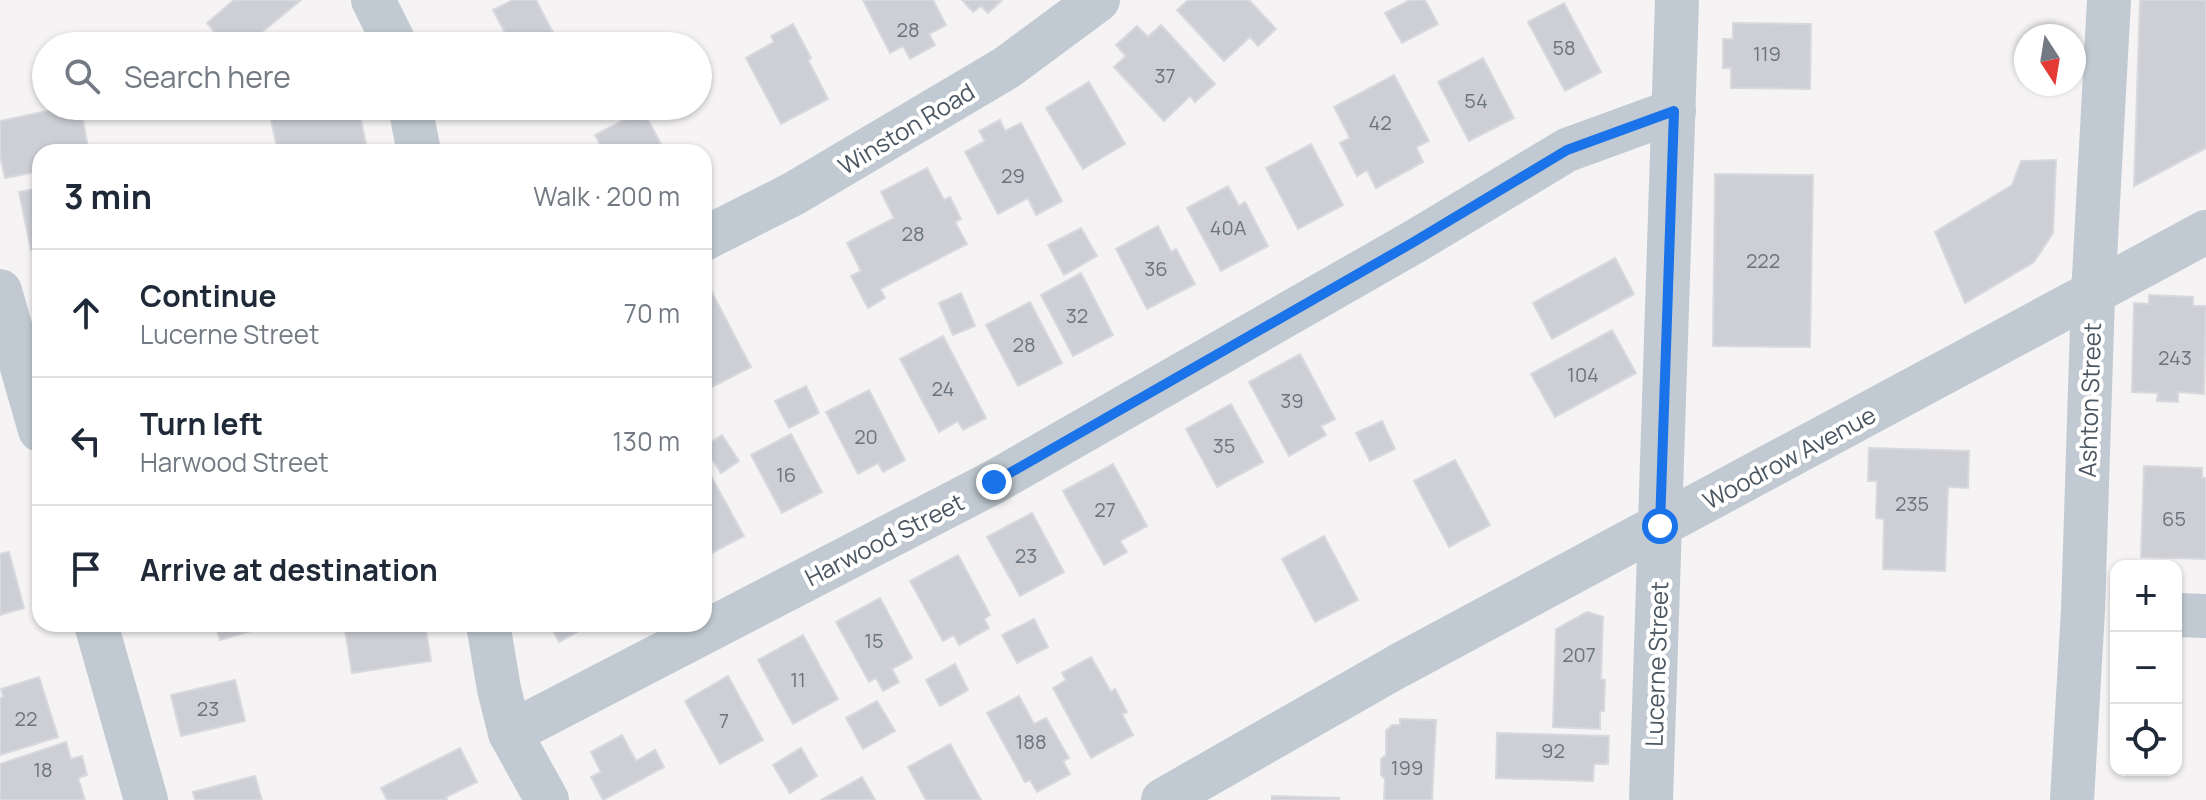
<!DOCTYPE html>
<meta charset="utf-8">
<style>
:root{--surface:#fff;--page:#f2f2f3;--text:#1f2937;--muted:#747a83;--line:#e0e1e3}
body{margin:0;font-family:Manrope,sans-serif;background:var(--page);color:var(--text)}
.controls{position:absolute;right:24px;bottom:24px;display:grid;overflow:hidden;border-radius:16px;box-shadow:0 2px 6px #0004}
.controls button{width:72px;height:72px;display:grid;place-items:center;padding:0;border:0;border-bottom:2px solid var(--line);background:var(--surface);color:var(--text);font:40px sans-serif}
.compass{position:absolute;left:2014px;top:24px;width:72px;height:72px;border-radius:50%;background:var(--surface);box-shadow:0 2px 6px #0004;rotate:168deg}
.stop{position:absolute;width:24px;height:24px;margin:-18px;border:6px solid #1a73e8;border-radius:50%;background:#fff}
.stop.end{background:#1a73e8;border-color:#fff;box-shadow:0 2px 8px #0008}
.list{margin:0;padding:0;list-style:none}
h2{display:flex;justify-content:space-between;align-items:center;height:104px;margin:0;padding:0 32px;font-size:34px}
h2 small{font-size:26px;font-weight:400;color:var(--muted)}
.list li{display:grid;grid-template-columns:52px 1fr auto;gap:24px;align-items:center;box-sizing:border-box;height:128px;padding:0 32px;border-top:2px solid var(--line)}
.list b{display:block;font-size:30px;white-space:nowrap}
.list p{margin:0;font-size:26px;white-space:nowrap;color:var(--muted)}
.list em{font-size:26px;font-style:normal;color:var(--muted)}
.icon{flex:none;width:44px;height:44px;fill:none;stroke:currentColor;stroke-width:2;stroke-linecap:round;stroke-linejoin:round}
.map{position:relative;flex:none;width:2206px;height:800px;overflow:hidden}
.search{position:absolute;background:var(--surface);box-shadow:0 2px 6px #0004;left:32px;top:32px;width:680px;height:88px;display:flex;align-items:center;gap:20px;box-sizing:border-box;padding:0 28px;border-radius:44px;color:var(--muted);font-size:30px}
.panel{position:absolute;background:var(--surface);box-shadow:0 2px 6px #0004;left:32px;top:144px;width:680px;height:488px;border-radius:24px}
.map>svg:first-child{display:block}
.building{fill:#cdcfd5;stroke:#d7d9de;stroke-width:2}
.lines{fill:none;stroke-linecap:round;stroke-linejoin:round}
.minor{stroke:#c1cad2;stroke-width:44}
.route{stroke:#1a73e8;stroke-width:10}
.labels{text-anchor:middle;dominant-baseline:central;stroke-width:8;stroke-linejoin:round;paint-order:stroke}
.number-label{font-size:20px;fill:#6b747e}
.street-label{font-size:24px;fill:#4a5661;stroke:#fff}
</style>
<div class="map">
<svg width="2206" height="800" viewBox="0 0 2206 800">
<rect width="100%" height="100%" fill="#f5f3f3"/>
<!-- building -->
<g class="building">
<polygon points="234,0 301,0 245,46 226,46 207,23"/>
<polygon points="513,0 536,0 560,46 512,46 493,10"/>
<polygon points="863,0 933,0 946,25 929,34 935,45 910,59 903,46 890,53"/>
<polygon points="962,0 1002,0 988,13 981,6 973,12"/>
<polygon points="1188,0 1249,0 1276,29 1258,46 1250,37 1224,61 1177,10"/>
<polygon points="1410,0 1425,0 1438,24 1402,43 1385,13"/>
<polygon points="2140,0 2206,0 2206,148 2134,186"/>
<polygon points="1564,3 1601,72 1565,91 1528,22"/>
<polygon points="1733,23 1811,24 1810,89 1731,88 1731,68 1723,68 1723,39 1733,39"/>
<polygon points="793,24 811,58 808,60 828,99 781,124 746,58 774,42 771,36"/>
<polygon points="1161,25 1215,84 1195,102 1190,96 1164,121 1114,67 1126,56 1116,45 1137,26 1148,37"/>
<polygon points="344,39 345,46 310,46"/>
<polygon points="1483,58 1514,118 1469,141 1438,82"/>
<polygon points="1394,75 1429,141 1416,147 1423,162 1376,188 1367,170 1357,176 1340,143 1350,138 1334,107"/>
<polygon points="1089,82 1125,144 1083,169 1046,108"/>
<polygon points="71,106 80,106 89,152 40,152 40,171 5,178 0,155 0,121"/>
<polygon points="268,106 358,106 366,144 328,152 278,152"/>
<polygon points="643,110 665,152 604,152 595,135"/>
<polygon points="1000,120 1005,131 1021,123 1062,201 1036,215 1028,198 998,214 965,152 985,141 979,131"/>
<polygon points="1311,144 1343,205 1298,229 1266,168"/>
<polygon points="2056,160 2053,233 2034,262 1965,303 1935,232 2012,185 2021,161"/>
<polygon points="927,168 944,200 950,197 961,219 955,222 967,244 880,289 885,298 868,308 851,276 861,271 847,243 894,218 881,192"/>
<polygon points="1715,174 1813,175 1810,347 1713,346"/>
<polygon points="1228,186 1239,206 1245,202 1268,246 1221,271 1187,208"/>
<polygon points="40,188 40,248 31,250 19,192"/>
<polygon points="1158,226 1171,252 1176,249 1195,284 1147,309 1116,249"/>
<polygon points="1081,228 1097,256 1064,275 1048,245"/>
<polygon points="1615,258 1634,294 1552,339 1533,303"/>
<polygon points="1081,273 1113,335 1073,356 1041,295"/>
<polygon points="708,285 751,367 710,388 704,376 704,288"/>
<polygon points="961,293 975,326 953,335 939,303"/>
<polygon points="2149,295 2193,297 2193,306 2206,306 2204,394 2178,392 2178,402 2157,401 2158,393 2132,392 2134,303 2149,304"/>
<polygon points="1030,302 1062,363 1018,386 986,325"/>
<polygon points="1612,330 1636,373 1555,417 1531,374"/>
<polygon points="943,336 986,418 963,430 958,421 939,432 900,359"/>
<polygon points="1300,354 1335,419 1321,426 1326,435 1289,456 1249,382"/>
<polygon points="806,386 819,413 789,428 775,401"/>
<polygon points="869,390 905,460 883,472 878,463 858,474 826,412"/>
<polygon points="1231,404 1263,462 1217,487 1186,429"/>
<polygon points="1382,421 1395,449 1370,461 1356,433"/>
<polygon points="791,434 822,492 782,513 751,455"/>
<polygon points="722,435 739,461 721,473 704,447"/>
<polygon points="1869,448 1969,451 1968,488 1948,487 1945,571 1883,569 1884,519 1876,518 1877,481 1868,481"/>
<polygon points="1455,460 1490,525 1449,547 1414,481"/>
<polygon points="1113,464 1147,526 1120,541 1127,552 1104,565 1063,491"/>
<polygon points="705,465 744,536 704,557 704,466"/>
<polygon points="2144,466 2202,468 2202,478 2206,478 2206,559 2141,557"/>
<polygon points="1032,513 1064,572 1020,596 987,537"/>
<polygon points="1324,536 1358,600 1315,622 1282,559"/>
<polygon points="9,552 24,608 0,615 0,554"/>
<polygon points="958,555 990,615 984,619 989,628 959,645 954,635 943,641 910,581"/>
<polygon points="880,598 912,658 892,669 899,682 883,691 876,678 869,682 836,622"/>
<polygon points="1587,612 1603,617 1601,679 1605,680 1604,711 1600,711 1600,729 1553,727 1556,629"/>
<polygon points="1034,619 1048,647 1017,663 1002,635"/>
<polygon points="215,624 249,624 251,631 220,640"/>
<polygon points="344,624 425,624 431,661 352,673"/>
<polygon points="550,624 591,624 559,642"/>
<polygon points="803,635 838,699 793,724 758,660"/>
<polygon points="1091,657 1111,692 1115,689 1127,712 1122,714 1133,735 1091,758 1053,688 1066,680 1062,673"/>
<polygon points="955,664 968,690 940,706 926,680"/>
<polygon points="728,676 763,740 720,764 685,701"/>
<polygon points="39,677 58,737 0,755 0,698 3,697 1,689"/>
<polygon points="235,680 245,721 181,736 171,695"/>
<polygon points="1019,696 1034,724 1046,718 1069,758 1063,761 1070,774 1037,792 1030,780 1025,782 987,713"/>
<polygon points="877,701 895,731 863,749 846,718"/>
<polygon points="1400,719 1436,720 1432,800 1384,800 1385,779 1381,775 1381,759 1386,755 1386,731 1392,725 1400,725"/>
<polygon points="1497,733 1609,736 1608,764 1594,764 1593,781 1496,778"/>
<polygon points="622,735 636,761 655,750 664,767 603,800 591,777 601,772 591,752"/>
<polygon points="66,742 71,759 82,756 87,775 78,778 85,800 0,800 0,764"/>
<polygon points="950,744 981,800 926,800 908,767"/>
<polygon points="460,748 477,782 446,797 447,800 387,800 381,788"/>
<polygon points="801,748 817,776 790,793 773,765"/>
<polygon points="255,776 262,800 195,800 193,792"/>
<polygon points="862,777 875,800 821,800"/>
<polygon points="1272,796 1339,798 1339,800 1272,800"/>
</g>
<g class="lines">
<!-- minor -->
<g class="minor">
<polyline points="373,0 396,46"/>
<polyline points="410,106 419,152"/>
<polyline points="704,239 793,194 1006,68 1098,0"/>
<polyline points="0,291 40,430"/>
<polyline points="2176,615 2206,616"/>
<polyline points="96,624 146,800"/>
<polyline points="488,624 499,689 510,733 547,800"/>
<polyline points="510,733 994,482 1412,243 1567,150 1674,111"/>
<polyline points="1163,800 1398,666 2206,232"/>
<polyline points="1651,800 1677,0"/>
<polyline points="2072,800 2083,610 2093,295 2109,0"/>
</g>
</g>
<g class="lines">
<!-- route -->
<polyline class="route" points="994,482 1412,243 1567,150 1674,111 1660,526"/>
</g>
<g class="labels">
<!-- number labels -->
<g class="number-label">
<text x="908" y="29">28</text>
<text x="1564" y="47">58</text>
<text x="1767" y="53">119</text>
<text x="1165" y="75">37</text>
<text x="1476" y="100">54</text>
<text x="1380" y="122">42</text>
<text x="1013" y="175">29</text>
<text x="1228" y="227">40A</text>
<text x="913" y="233">28</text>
<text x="1763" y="260">222</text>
<text x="1156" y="268">36</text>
<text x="1077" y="315">32</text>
<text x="1024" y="344">28</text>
<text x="2175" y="357">243</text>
<text x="1583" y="374">104</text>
<text x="943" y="388">24</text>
<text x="1292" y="400">39</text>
<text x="866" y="436">20</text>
<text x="1224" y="445">35</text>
<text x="786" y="474">16</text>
<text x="1912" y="503">235</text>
<text x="1105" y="509">27</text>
<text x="2174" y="518">65</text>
<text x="1026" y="555">23</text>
<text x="874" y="640">15</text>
<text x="1579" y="654">207</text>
<text x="798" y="679">11</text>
<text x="208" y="708">23</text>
<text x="26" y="718">22</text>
<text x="724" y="720">7</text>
<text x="1031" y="741">188</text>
<text x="1553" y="750">92</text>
<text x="1407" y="767">199</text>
<text x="43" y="769">18</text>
</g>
<!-- street labels -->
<g class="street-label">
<text transform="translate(906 128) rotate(-31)">Winston Road</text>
<text transform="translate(2089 400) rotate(-88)">Ashton Street</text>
<text transform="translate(1789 457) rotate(-28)">Woodrow Avenue</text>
<text transform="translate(884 539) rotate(-27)">Harwood Street</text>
<text transform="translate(1656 664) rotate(-88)">Lucerne Street</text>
</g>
</g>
</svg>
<div class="controls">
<button>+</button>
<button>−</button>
<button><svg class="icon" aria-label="locate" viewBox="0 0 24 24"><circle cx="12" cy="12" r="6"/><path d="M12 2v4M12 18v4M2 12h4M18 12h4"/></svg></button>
</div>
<svg class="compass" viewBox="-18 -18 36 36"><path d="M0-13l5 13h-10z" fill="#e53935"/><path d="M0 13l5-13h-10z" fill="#747a83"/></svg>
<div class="stop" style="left:1660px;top:526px"></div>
<div class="stop end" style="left:994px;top:482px"></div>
<div class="search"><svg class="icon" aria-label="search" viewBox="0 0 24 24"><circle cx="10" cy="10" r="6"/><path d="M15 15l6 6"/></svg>Search here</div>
<section class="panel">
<h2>3 min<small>Walk · 200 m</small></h2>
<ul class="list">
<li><svg class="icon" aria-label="ahead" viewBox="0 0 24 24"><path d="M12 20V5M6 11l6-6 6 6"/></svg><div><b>Continue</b><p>Lucerne Street</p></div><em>70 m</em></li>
<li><svg class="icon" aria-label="left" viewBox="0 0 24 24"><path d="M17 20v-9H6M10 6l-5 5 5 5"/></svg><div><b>Turn left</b><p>Harwood Street</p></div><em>130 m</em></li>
<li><svg class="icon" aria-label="arrive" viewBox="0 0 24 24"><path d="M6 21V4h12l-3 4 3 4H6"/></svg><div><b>Arrive at destination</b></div></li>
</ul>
</section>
</div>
